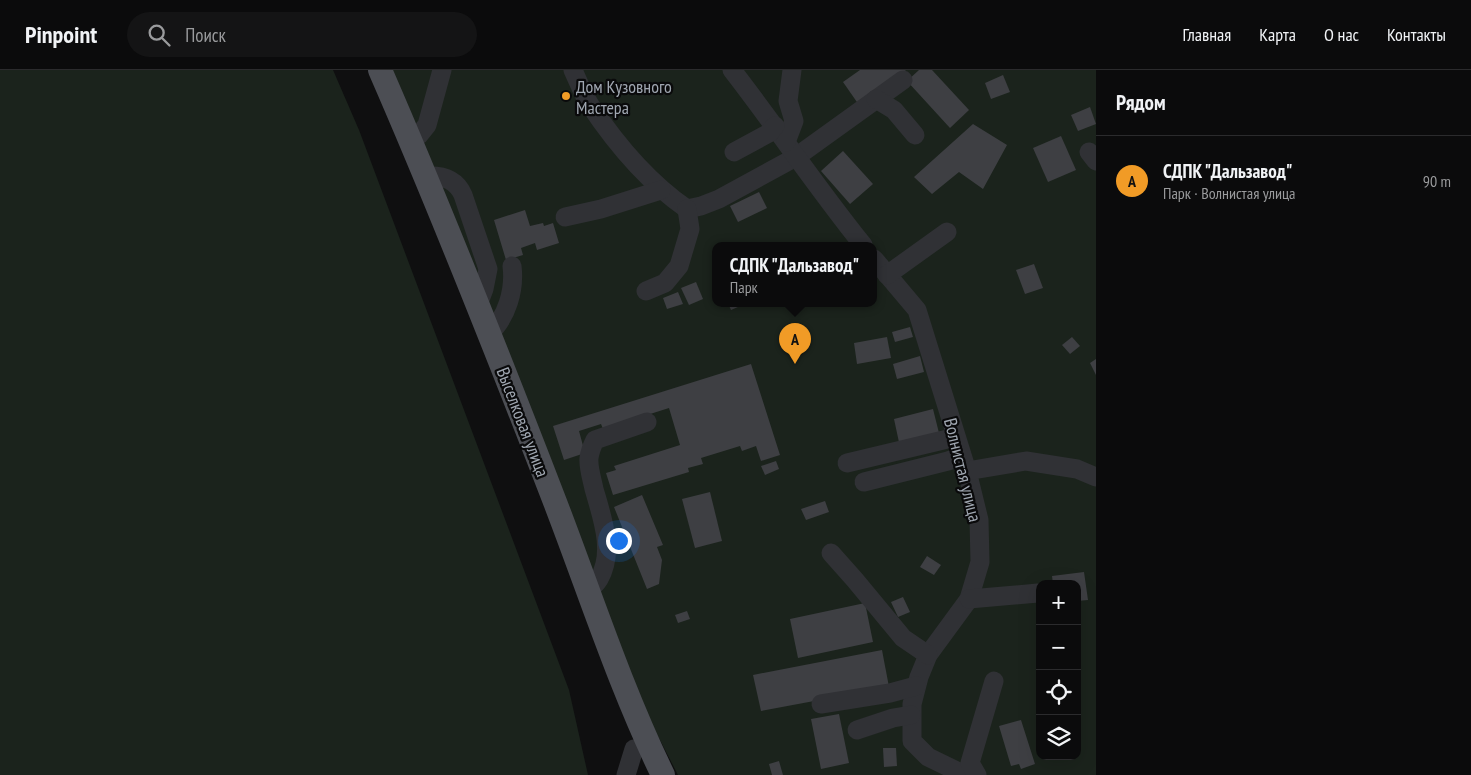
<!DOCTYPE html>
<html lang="ru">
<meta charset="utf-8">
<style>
:root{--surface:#0b0b0c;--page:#141415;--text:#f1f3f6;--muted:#9a9b9d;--line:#2b2b2d;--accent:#f19b26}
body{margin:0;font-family:"PT Sans Narrow",sans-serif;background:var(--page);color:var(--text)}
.controls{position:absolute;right:15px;bottom:15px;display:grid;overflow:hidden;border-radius:10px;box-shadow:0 5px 20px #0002}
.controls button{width:45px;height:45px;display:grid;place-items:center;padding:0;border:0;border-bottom:1px solid var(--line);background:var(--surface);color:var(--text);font:25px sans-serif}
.you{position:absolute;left:618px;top:470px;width:18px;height:18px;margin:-12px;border:4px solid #fff;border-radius:50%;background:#1a73e8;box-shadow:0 0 0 8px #1a73e833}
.badge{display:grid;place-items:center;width:32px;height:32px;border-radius:50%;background:var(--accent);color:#111;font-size:16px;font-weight:700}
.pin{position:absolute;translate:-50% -41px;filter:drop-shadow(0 1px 2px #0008)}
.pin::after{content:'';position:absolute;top:26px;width:18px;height:15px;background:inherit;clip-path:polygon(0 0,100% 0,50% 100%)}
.popup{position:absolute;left:712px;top:172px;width:165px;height:65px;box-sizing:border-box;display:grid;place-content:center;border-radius:10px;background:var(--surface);filter:drop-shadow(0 1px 4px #0005);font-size:16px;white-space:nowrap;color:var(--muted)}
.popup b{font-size:19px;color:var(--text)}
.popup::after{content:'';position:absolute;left:50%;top:100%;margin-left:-10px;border:10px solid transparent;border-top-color:var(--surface)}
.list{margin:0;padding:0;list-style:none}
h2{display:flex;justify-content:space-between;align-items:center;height:65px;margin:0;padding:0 20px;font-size:21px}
h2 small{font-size:16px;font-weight:400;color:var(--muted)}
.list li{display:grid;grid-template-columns:32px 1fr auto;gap:15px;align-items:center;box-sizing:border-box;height:90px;padding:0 20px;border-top:1px solid var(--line)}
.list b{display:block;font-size:19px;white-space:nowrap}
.list p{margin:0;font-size:16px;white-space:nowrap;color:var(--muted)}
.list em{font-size:16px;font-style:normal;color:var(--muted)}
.icon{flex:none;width:28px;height:28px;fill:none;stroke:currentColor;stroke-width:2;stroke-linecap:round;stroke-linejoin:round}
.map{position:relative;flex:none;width:1096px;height:705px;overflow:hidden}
header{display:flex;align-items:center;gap:30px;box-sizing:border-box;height:70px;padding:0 25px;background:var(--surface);border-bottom:1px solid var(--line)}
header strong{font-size:24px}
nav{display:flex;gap:28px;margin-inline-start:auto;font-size:18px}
.search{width:350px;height:45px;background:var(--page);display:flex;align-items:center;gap:12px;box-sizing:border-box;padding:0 18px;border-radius:28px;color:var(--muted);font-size:19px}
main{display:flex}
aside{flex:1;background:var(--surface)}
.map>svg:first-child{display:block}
.green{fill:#1b231c;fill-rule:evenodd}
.building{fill:#3e3f43}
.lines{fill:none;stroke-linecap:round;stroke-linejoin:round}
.minor{stroke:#303135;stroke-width:19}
.major{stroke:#4c4e54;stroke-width:24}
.poi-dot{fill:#f19b26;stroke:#0a0a0b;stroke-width:2}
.labels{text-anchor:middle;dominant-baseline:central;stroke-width:4.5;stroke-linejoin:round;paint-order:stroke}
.poi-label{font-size:18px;fill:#a0a7b1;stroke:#0a0a0b;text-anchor:start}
.street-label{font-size:18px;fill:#a0a7b1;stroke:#0a0a0b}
</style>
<header>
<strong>Pinpoint</strong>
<div class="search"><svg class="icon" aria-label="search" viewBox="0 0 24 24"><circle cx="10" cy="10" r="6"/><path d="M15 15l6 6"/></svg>Поиск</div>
<nav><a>Главная</a><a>Карта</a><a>О нас</a><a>Контакты</a></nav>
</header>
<main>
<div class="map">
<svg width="1096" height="705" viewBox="0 0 1096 705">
<rect width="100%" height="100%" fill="#0f0f10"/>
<!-- green -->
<g class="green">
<polygon points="0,0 333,0 359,60 569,620 588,705 0,705"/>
<path d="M375,0H1096V705H678L590,534ZM716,175H874V233H716ZM1040,514H1077V686H1040Z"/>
</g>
<!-- building -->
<g class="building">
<polygon points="860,0 906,0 859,35 843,12"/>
<polygon points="919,0 932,0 969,40 950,58 907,11"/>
<polygon points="1003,5 1010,22 991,29 985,13"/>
<polygon points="1090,37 1096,54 1078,61 1071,45"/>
<polygon points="973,54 1007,75 983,119 959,102 932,124 914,107"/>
<polygon points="1061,66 1076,100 1048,112 1033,78"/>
<polygon points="843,81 873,114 850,134 821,101"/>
<polygon points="759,122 767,138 738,152 730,136"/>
<polygon points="525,140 530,156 543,153 544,156 553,153 559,173 537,180 535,173 521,178 523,185 506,190 494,150"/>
<polygon points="1034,194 1043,218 1025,224 1016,200"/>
<polygon points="696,212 703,229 689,235 681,218"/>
<polygon points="678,222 683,234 667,239 663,228"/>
<polygon points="728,233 747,233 731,240"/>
<polygon points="910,257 913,267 895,272 892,262"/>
<polygon points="887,267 891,288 857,294 854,273"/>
<polygon points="1072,267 1080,276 1070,284 1062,275"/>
<polygon points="920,286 924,302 897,309 893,294"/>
<polygon points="1096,289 1096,305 1090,293"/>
<polygon points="751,294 780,385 761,391 756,376 742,381 740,376 701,388 703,394 688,398 689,402 613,425 606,403 616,400 614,396 680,375 669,338 603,359 601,354 579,361 585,383 564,390 553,356"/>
<polygon points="933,339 940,367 900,377 894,349"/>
<polygon points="776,391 779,399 765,405 761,396"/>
<polygon points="710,422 722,471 695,478 682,429"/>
<polygon points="642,425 663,475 657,477 662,490 659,514 647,519 614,437"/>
<polygon points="825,431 829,442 806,450 801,439"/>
<polygon points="927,486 941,495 934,505 920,497"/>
<polygon points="1084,502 1088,530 1077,531 1077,514 1053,514 1052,506"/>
<polygon points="903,527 910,542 898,547 891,532"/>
<polygon points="865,533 873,572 798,588 790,549"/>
<polygon points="687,541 690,549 678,553 675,545"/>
<polygon points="882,580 889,617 761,641 753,605"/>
<polygon points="839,644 849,693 821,699 811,649"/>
<polygon points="1021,650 1035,694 1021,699 1019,694 1011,696 999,656"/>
<polygon points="883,678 896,678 897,696 884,697"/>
<polygon points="779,691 783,705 772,705 769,694"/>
</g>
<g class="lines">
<!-- minor -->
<g class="minor">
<path d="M573,0C578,11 583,24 590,35C616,74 648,112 687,139L701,136L719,129L796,87L903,10"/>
<path d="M732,0C777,58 817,118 863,175"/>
<polyline points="876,29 894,40 915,65"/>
<polyline points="411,71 419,65 427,55 442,0"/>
<polyline points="786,72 794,51 788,31 792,0"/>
<polyline points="734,82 769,63 775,56"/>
<polyline points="1089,82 1096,91"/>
<path d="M425,106C441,105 456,109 463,125L488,199L484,219L478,235"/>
<polyline points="565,147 601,139 661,120"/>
<polyline points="874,189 917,240 967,401 979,450 980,492 969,529 928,585 919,607 912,634 912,671 928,687 965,705"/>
<polyline points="887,205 947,162"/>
<polyline points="646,221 665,213 679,196 690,159 687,139"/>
<path d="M489,264C507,247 515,220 512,196"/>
<polyline points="847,393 956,367"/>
<polyline points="967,401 1026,391 1077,399 1096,407"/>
<polyline points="864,412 948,391 962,386"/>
<polyline points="831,483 855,510 903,568 928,585"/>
<path d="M589,521C592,517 596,514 599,509C615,482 602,447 594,419C592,409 588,397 589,388C590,381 592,376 595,370L647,352"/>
<polyline points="969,529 1038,523"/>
<polyline points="821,634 890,623 916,616"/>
<polyline points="857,660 893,648 911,645"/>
<polyline points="626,705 634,679"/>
<polyline points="977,705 970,693 994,611"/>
</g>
<!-- major -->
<path class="major" d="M380,0C442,142 499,287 555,432C590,523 620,617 663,705"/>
</g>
<!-- markers -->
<circle class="poi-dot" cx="566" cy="26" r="5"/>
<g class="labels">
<!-- poi labels -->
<g class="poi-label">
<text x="576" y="16">Дом Кузовного<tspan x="576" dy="21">Мастера</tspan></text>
</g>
<!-- street labels -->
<g class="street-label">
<text transform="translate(523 352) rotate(69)">Выселковая улица</text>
<text transform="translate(963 400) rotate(76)">Волнистая улица</text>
</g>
</g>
</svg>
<div class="controls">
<button>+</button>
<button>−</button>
<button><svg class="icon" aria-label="locate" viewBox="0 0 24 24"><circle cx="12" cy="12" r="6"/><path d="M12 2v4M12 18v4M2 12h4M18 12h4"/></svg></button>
<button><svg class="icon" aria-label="layers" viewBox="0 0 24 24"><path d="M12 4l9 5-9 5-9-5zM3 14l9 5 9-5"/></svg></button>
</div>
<div class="you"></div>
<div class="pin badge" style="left:795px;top:294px">A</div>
<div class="popup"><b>СДПК &quot;Дальзавод&quot;</b>Парк</div>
</div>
<aside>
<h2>Рядом<small></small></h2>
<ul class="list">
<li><span class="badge">A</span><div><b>СДПК &quot;Дальзавод&quot;</b><p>Парк · Волнистая улица</p></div><em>90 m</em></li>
</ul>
</aside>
</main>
